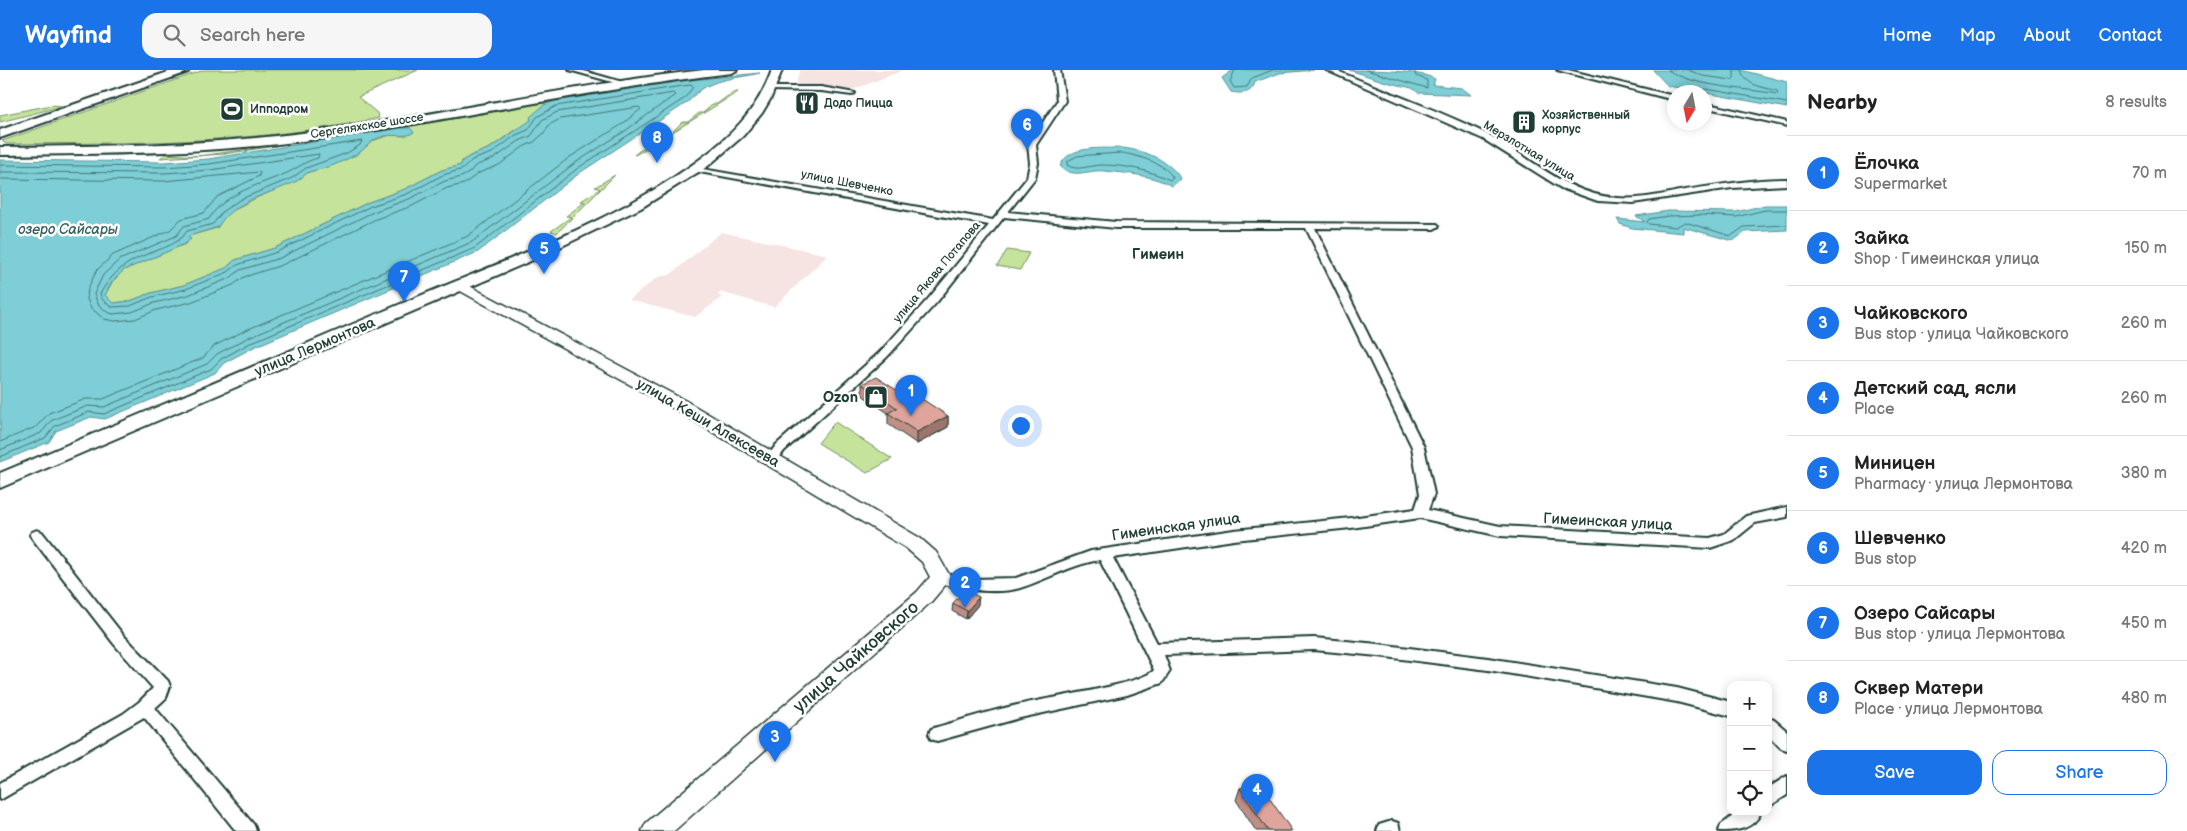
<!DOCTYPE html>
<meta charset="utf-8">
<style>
:root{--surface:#fff;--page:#f6f6f6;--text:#222;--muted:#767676;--line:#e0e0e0;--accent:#1a73e8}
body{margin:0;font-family:"Balsamiq Sans",sans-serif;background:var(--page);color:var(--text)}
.controls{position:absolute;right:15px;bottom:15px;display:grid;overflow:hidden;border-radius:10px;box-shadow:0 2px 12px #0003}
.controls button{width:45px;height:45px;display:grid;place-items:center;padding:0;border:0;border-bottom:1px solid var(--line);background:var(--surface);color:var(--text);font:25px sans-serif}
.compass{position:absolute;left:1667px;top:15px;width:45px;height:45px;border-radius:50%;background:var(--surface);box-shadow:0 2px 12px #0003;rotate:190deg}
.you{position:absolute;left:1020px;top:355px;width:18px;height:18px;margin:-12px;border:4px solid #fff;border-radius:50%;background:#1a73e8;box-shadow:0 0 0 8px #1a73e833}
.badge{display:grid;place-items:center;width:32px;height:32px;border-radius:50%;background:var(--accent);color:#fff;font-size:16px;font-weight:700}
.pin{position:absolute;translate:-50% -41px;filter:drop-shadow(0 1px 2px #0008)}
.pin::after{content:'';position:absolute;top:26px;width:18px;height:15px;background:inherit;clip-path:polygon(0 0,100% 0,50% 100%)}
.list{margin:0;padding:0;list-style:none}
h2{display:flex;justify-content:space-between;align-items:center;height:65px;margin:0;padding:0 20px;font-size:21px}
h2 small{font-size:16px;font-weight:400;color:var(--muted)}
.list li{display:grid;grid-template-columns:32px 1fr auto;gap:15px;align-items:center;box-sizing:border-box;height:75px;padding:0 20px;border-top:1px solid var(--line)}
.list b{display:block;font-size:19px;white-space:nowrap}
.list p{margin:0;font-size:16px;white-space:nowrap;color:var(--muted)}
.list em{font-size:16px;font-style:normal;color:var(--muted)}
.actions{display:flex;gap:10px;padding:15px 20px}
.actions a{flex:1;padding:11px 0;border:1px solid var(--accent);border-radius:15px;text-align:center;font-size:18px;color:var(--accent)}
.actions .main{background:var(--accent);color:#fff}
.icon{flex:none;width:28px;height:28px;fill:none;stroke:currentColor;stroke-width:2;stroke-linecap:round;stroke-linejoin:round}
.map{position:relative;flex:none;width:1787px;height:761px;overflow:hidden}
header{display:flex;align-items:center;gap:30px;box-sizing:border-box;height:70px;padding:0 25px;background:var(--accent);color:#fff}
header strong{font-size:24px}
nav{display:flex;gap:28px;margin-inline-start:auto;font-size:18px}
.search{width:350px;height:45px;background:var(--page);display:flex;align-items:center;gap:12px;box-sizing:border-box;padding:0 18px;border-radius:15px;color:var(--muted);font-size:19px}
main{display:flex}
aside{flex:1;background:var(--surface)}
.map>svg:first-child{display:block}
.built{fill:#f5e4e1}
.green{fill:#c6e39b;stroke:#729068}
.water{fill:#7dced6;stroke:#579495}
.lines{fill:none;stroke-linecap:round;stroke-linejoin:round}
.shore{stroke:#457775;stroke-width:1}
.minor-casing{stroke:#1f3d34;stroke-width:4}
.secondary-casing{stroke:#1f3d34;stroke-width:3}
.primary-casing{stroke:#1f3d34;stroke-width:4}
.minor{fill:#fff;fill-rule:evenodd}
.secondary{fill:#fff;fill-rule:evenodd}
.primary{fill:#fff;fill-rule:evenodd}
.wall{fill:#c08e86;stroke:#1f3d34}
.shaded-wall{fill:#9c746d;stroke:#1f3d34}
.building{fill:#dfa59c;stroke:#1f3d34}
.labels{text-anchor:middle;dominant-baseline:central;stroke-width:5;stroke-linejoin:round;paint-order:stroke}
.far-poi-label{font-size:12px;font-weight:bold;fill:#1f3d34;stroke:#fff;text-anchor:start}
.far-street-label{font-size:12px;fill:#1f3d34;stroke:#fff}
.far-water-label{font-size:14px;font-style:italic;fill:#36615c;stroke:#fff}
.far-quarter-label{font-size:15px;font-weight:bold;fill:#1f3d34;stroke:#fff}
.street-label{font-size:15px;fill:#1f3d34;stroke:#fff}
.poi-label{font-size:15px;font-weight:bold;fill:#1f3d34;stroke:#fff;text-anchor:end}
.near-street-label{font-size:18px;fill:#1f3d34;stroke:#fff}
</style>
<header>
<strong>Wayfind</strong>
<div class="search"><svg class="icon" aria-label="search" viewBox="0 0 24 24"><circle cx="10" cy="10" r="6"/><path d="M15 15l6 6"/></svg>Search here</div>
<nav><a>Home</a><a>Map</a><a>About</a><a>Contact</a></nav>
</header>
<main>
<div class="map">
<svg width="1787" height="761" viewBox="0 0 1787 761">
<rect width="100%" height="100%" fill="#fff"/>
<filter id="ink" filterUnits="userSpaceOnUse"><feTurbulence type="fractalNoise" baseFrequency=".02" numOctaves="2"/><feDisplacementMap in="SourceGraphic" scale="10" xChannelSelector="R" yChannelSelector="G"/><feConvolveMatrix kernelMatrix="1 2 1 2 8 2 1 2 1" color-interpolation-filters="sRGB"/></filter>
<g filter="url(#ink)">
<!-- built -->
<g class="built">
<polygon points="800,0 904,0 852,20 795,16"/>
<polygon points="721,162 828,185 774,237 720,222 718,225 722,227 695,247 629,230 658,207 670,205"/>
</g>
<!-- green -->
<g class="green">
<path d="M204,0H418L358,27L377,43L379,48C256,74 131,73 6,74L2,71Z"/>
<polygon points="733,22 738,22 637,84 634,85 649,73 654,73 666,62 671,63 682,52 688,52 699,43 703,43 713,34 717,34"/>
<polygon points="555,31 544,35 525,56 513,61 490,78 470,86 462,91 461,95 442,100 405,119 369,132 275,178 235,190 226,198 184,215 151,223 130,231 113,233 105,225 112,212 124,200 185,174 190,169 187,167 189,166 217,158 224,146 229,142 256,128 294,112 309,102 328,97 356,85 372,71 390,65 406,66 410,58 400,58"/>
<polygon points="52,35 63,36 0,52 0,45"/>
<polygon points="300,72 224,84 160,88 166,84 199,86"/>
<polygon points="615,105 557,163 551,161 571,147 566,146 585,132 581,131 600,119 595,117"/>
<polygon points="1007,180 1029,183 1020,200 997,196"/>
<polygon points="835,352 892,389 867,403 818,373"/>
</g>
<!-- water -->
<g class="water">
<path d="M1233,0H1314L1280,3L1255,12C1252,24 1242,24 1231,22L1222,8Z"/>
<path d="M1349,0C1369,0 1419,0 1435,9L1433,15L1462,18L1471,25L1419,23L1412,18L1386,12Z"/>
<polygon points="1653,0 1741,0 1787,12 1787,38 1668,16"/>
<path d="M760,3C732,10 708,7 688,32L581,102L478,182L254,277L224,293L215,303L105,349L91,347L56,361L49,372L0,392V90L164,92L208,89L400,58H410L414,62C406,69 392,63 381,67C370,70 366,79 357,84C347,89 336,95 325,98C320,100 312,100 307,103C303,106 300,110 295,112C268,125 233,130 218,157L189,166L188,167L191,169L185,174L124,200L112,212L105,225L113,233L130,231L151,223L184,215L226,198L235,190L275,178L369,132L405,119L442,100L461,95L462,91L470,86L490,78L531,50L530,47L544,35L555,31L681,11Z"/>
<path d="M1123,78C1145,81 1168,89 1181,109L1172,116C1152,105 1126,103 1104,101C1088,99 1074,110 1060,96C1069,74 1103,79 1123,78Z"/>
<polygon points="1765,135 1787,135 1787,160 1745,162 1733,171 1683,157 1683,163 1632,158 1620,154 1617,149 1645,152 1636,146 1668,141 1736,142"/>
</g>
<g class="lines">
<!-- shore -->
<g class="shore">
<polyline points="1235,0 1230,11 1234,18 1247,17 1252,8 1273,0"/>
<polyline points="1366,0 1427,18 1427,10 1416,6 1414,0"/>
<path d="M1668,0C1690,16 1749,19 1778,24L1777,21C1763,17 1745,16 1741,0"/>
<polyline points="1688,0 1703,6 1732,10 1734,8 1734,0"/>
<polyline points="1700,22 1706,19 1787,33"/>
<path d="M1123,83C1138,86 1166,93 1173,108L1170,110C1149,100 1124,95 1101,95C1089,95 1078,102 1067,95L1068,91L1077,86Z"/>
<path d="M0,95L164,97L209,94L362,71L360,75L347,83L306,98L292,108L241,129L223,141L213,154L187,161C178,177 153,180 136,189C120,197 109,208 100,224L102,229L111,237L130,236L152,227L186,219L228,202L237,195L277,182L371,136L407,124L443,105L463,99L472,90L492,83L516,65L528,60L537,47L556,36L682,16L691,15L693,17L685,28L578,98L475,178L252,272L221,289L211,299L104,344L89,342L55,356L45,368L0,387"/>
<path d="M0,102L164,103L210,100L319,84L318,88C305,91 298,98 287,103C260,115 225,122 209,149L184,156L176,166L119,190L103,205L94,224L98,234L107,242L113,244L132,242L154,233L188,225L230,208L240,200L280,188L373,142L409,129L445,111L461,107L469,103L475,96L495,88L519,71L531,66L542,50L557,42L673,23L675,25L625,61L575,93L472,172L249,267L217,284L207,294L104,337L88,336L52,350L41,363L0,380"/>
<polyline points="0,109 164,111 260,102 259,106 217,127 204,143 181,149 170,160 113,185 97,200 88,218 87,229 91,238 104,249 115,251 135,249 156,240 191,232 233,215 244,207 282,195 376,149 412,136 447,118 464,114 479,103 499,95 523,77 534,72 544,63 549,55 560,49 639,37 641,39 621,55 570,87 468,166 246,260 214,276 203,288 103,329 86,329 49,343 36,357 0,372"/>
<polyline points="1787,140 1765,140 1736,147 1702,145 1668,146 1649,149 1647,152 1649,154 1676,157 1685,152 1731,166 1744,157 1787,155"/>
</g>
<!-- minor casing -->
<g class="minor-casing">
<g id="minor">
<polygon points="569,0 580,0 626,13 623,15"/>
<path d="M1054,0H1060L1065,31L1036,75L1038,93L1035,108L1008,142L1116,152L1437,154L1439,156L1434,159L1315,158L1424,377L1434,424L1428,440L1500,456L1710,468L1724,464L1746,446L1787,437V447L1755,453L1734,470L1710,478L1500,466L1420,448L1351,458L1234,470L1113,488L1157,573L1314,568L1378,574L1488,588L1677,618L1731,632V646L1677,632L1488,600L1378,586L1314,580L1164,585L1170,601L1162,613L1127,625L1020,648L937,671L931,669L929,664L931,659L937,657C965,649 993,640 1022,634C1046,628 1141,615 1154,600L1100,490C1072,494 1046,510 1020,518C994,525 961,519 936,512L934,508L936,504L941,503L971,509L1016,508L1091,481L1234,460L1351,448L1415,439L1420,424L1412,377L1306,158H1116L1004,147L937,232L887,287L784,381L776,392H768L766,389L776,375L879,283L929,228L989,155L694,101L690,99L691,97L993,150L1027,108L1030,93L1028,75L1057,31Z"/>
<path d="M1326,0H1335C1386,22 1439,40 1489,65C1532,88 1566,124 1617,128C1640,130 1663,124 1685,120C1719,115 1752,109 1787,109V115L1732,118L1633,133L1598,131L1561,118L1483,69Z"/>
<polygon points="1557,0 1568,0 1674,26 1674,30"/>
<polygon points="772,17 821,17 855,23 852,25 821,21 770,20 769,19"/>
<polygon points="1704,33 1787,52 1787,56 1704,37"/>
<polygon points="37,460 42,462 124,566 168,611 170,616 166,628 155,638 254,755 256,761 236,761 144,647 0,730 0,713 123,644 139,632 153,618 114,574 32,468 30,465 32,462"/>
<polygon points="1768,648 1774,650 1787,661 1787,680 1781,678 1768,665"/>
<polygon points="1787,706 1787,725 1768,737 1768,718"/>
<path d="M1738,742H1761C1753,760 1736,761 1719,761L1721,755Z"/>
<polygon points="1392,751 1398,753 1400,761 1377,761 1379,755"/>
</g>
</g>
<!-- secondary casing -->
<g class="secondary-casing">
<polygon id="secondary" points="460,211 686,331 920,468 936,482 951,508 931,532 674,761 642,761 646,753 917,522 930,507 922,492 906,478 674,339 455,218 453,215 455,212"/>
</g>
<!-- primary casing -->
<g class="primary-casing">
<g id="primary">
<polygon points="174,0 189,0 188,2 0,68 0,60"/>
<path d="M704,0H737L732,3C585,20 441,53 295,72C197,84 98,84 0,85V77C98,76 196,76 294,64C431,48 566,15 704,0Z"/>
<path d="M772,0H782L771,28L762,43L743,66L708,96L641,138L533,190L0,418V403C137,346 273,288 410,230C512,187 623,150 712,80C739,58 760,34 772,0Z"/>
</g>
</g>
<!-- minor -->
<use href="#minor" class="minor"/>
<!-- secondary -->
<use href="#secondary" class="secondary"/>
<!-- primary -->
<use href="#primary" class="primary"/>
</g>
<!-- wall -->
<g class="wall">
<polygon points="862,314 912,330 948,346 948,357 917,374 888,354 888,343 862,325"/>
<polygon points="953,533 978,535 966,549 952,541"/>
<polygon points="1240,718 1292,761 1256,761 1236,730"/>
</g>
<!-- shaded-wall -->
<g class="shaded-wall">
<polygon points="948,346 948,357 917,374 917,362"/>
<polygon points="979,527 978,535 966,549 967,541"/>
</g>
<!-- building -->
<g class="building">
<polygon points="876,307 912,330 919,327 948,346 917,362 888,343 897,338 862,314"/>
<polygon points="965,520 979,527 967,541 953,533"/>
<polygon points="1259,713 1292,761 1268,761 1240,718"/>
</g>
</g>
<!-- icons -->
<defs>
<g id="restaurant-square" transform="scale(1.25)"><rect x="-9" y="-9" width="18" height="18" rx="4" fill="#1f3d34" stroke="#fff"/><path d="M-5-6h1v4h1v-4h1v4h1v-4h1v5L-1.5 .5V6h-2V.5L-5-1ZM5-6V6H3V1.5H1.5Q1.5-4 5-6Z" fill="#fff"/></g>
<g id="stadium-square" transform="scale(1.25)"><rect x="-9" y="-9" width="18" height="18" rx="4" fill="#1f3d34" stroke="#fff"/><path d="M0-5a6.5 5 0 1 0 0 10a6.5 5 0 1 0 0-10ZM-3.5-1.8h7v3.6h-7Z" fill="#fff"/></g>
<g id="building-square" transform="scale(1.25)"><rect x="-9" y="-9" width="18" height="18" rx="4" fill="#1f3d34" stroke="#fff"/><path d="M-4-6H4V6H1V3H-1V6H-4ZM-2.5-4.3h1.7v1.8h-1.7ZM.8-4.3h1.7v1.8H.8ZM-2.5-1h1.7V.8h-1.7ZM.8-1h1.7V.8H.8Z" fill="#fff"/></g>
<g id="shop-square" transform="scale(1.25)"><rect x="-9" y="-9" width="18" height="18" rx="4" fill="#1f3d34" stroke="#fff"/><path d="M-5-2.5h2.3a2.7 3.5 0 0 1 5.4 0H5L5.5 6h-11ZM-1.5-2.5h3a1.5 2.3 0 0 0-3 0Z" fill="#fff"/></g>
</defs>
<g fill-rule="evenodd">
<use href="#restaurant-square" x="807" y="33"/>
<use href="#stadium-square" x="232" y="39"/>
<use href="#building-square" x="1524" y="52"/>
<use href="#shop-square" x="876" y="327"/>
</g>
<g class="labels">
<!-- far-poi labels -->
<g class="far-poi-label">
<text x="824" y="33">Додо Пицца</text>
<text x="250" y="39">Ипподром</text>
<text x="1542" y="45">Хозяйственный<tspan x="1542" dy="14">корпус</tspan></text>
</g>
<!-- far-street labels -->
<g class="far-street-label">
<text transform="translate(367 56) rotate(-9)">Сергеляхское шоссе</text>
<text transform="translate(1529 81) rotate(31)">Мерзлотная улица</text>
<text transform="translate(847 113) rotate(11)">улица Шевченко</text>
<text transform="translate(937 202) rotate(-50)">улица Якова Потапова</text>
</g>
<!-- far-water labels -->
<g class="far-water-label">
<text x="68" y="159">озеро Сайсары</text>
</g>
<!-- far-quarter labels -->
<g class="far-quarter-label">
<text x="1158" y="184">Гимеин</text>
</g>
<!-- street labels -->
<g class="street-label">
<text transform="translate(315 277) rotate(-23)">улица Лермонтова</text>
<text transform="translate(708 353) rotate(30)">улица Кеши Алексеева</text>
<text transform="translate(1608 452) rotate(3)">Гимеинская улица</text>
<text transform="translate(1176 457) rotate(-8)">Гимеинская улица</text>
</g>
<!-- poi labels -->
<g class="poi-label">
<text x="858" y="327">Ozon</text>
</g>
<!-- near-street labels -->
<g class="near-street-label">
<text transform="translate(856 587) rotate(-41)">улица Чайковского</text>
</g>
</g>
</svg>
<div class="controls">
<button>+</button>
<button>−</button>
<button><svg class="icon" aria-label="locate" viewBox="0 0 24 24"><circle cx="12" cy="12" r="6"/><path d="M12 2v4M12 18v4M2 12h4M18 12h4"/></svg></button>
</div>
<svg class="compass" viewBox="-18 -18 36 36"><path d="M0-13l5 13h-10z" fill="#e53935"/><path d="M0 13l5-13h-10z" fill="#767676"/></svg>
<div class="you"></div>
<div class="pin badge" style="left:911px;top:346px">1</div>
<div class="pin badge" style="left:965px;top:538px">2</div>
<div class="pin badge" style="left:775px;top:692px">3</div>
<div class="pin badge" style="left:1257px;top:745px">4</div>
<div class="pin badge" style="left:544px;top:204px">5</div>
<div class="pin badge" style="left:1027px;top:80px">6</div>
<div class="pin badge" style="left:404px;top:232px">7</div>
<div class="pin badge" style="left:657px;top:93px">8</div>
</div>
<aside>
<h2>Nearby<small>8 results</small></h2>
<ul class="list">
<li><span class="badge">1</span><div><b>Ёлочка</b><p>Supermarket</p></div><em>70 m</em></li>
<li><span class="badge">2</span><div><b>Зайка</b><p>Shop · Гимеинская улица</p></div><em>150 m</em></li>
<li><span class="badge">3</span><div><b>Чайковского</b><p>Bus stop · улица Чайковского</p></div><em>260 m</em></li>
<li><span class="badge">4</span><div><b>Детский сад, ясли</b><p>Place</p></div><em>260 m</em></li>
<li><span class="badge">5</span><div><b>Миницен</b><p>Pharmacy · улица Лермонтова</p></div><em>380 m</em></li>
<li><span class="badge">6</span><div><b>Шевченко</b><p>Bus stop</p></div><em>420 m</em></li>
<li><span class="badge">7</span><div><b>Озеро Сайсары</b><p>Bus stop · улица Лермонтова</p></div><em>450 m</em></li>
<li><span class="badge">8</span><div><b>Сквер Матери</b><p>Place · улица Лермонтова</p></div><em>480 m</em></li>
</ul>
<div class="actions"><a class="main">Save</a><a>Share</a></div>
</aside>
</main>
